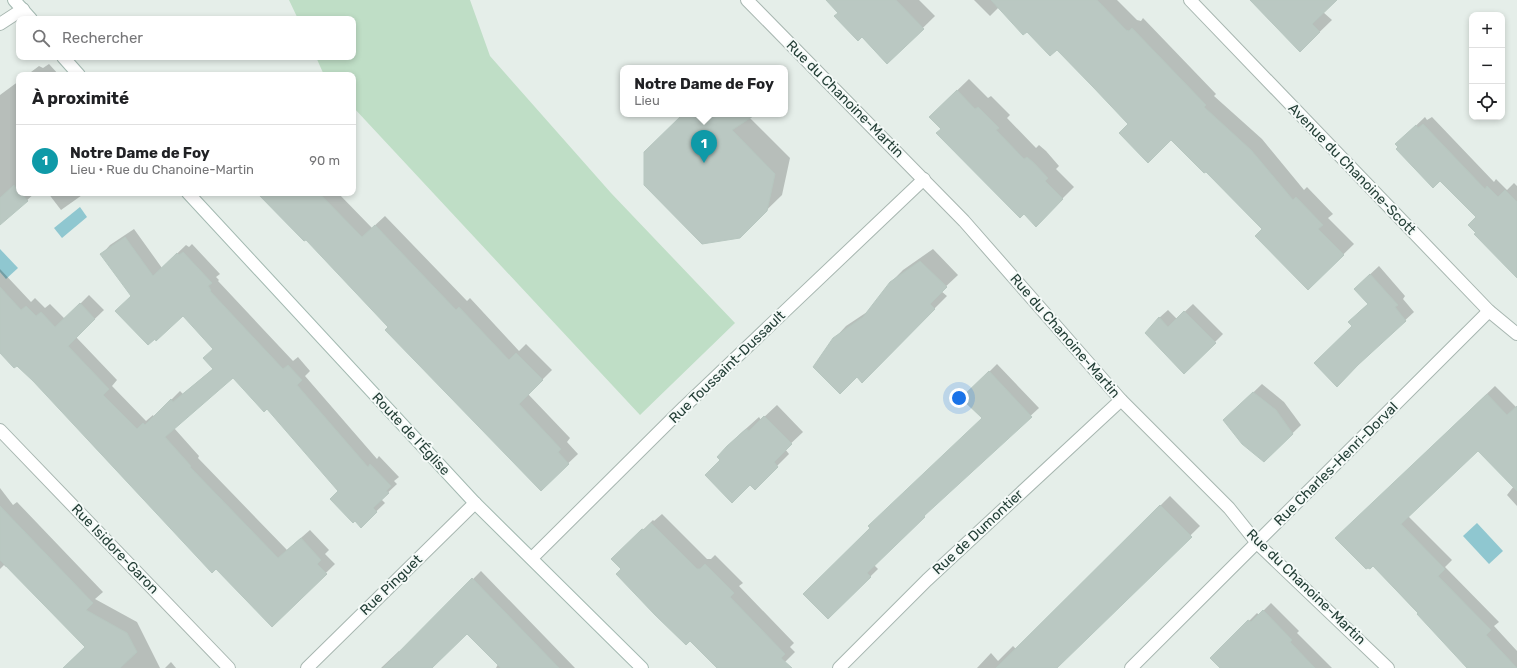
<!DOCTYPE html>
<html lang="fr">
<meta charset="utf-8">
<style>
:root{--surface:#fff;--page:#f6f6f6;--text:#202124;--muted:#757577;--line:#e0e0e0;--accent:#7c3aed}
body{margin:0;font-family:Rubik,sans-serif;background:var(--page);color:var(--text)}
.controls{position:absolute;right:12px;top:12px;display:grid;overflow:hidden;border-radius:8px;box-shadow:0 2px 6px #0003}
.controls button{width:36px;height:36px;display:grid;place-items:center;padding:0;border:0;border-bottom:1px solid var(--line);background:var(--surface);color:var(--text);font:20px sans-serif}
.you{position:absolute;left:959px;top:398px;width:14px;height:14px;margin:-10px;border:3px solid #fff;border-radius:50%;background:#1a73e8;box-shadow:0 0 0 6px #1a73e833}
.badge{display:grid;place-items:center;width:26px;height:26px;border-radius:50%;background:var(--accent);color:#fff;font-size:13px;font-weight:700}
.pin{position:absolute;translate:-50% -33px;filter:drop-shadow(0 1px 2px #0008)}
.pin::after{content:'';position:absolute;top:21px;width:14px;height:12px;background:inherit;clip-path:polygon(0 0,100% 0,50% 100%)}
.popup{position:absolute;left:620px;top:65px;width:168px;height:52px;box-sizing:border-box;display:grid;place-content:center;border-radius:8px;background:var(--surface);filter:drop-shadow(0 1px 3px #0005);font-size:13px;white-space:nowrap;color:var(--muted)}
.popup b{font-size:15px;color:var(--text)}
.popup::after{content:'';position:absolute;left:50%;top:100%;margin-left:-8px;border:8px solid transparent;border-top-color:var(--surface)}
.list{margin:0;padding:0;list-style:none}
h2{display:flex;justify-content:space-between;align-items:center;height:52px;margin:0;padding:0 16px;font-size:17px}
h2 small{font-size:13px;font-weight:400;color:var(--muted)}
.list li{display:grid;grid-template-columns:26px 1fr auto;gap:12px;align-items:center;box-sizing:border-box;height:72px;padding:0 16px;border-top:1px solid var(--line)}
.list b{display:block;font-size:15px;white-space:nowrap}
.list p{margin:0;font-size:13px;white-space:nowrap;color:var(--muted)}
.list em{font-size:13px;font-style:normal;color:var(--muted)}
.icon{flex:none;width:22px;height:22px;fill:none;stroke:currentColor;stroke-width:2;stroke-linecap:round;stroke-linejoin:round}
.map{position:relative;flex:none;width:1517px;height:668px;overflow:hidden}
.search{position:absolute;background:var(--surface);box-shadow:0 2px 6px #0003;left:16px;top:16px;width:340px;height:44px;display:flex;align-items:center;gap:10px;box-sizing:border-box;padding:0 14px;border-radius:8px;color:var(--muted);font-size:15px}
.panel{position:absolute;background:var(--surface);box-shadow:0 2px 6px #0003;left:16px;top:72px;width:340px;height:124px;border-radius:8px}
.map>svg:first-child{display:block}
.green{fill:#bfdec6}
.water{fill:#8fc7d0}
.shadow{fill:#0003}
.building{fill:#bac8c2;stroke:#b7c7c0}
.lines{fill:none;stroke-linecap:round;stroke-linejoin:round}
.service-casing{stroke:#a7b6b0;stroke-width:14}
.minor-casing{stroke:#a7b6b0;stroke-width:14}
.secondary-casing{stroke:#a3b9b1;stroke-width:14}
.service{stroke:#fff;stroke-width:12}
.minor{stroke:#fff;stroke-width:12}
.secondary{stroke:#fff;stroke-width:12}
.labels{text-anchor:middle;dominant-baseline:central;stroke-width:4;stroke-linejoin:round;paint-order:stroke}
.street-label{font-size:14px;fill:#243f37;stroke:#f5faf8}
</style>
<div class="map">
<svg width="1517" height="668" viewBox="0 0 1517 668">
<rect width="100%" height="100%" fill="#e5eee9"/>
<!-- green -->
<polygon class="green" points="289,0 470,0 490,56 611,193 735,323 640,415 353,107 353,75 324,75 316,57 353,57 353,19 298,19"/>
<!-- water -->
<g class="water">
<polygon points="80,207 87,217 62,238 54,228"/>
<polygon points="0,249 18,268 6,279 0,272"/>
<polygon points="1477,523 1503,551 1489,564 1463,536"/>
</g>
<!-- shadow -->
<g class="shadow">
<polygon points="827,0 919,0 935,16 887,63"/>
<polygon points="974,0 1117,0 1137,20 1141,21 1143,18 1216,94 1214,96 1262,139 1304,190 1307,187 1333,214 1328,218 1354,244 1308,289 1263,229 1206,170 1171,138 1130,124 1057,48 1027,31 999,7 990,16"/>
<polygon points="1251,0 1335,0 1323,12 1332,20 1300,51"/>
<polygon points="49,64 59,75 27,75 39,66 43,68"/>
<polygon points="969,79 988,98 991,96 1010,115 1007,118 1036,148 1039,145 1046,151 1059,166 1056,169 1074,187 1036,225 942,129 942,105"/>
<polygon points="19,81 19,193 35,193 6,219 0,212 0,95"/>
<polygon points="684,114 752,114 749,117 790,158 782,195 739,237"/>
<polygon points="1425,117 1427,120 1432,117 1494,182 1496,179 1507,190 1514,183 1517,186 1517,276 1477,233 1477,217 1405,136"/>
<polygon points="48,193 85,193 61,210"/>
<polygon points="258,193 338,193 372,228 385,216 467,301 470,298 519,351 526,344 552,370 528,394 570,438 567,442 578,454 541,489 306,239"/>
<polygon points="134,229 162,268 186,245 189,247 192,244 220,274 216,277 219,280 218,281 293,361 298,357 310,371 305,376 377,459 379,456 399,477 394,481 397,484 381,499 385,503 361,526 339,491 267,408 233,377 174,428 199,456 198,458 287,550 310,530 329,550 325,554 335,564 272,626 216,568 212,571 89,441 90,440 17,364 0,352 0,269 31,302 35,298 45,308 50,304 65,319 89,295 104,310 76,337 117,380 112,386 146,421 153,415 154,417 180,391 183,394 214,368 214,349 183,314 132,296 102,254 110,245"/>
<polygon points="933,249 958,275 941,291 947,296 862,381 834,339 846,326 870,310 891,282 903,270"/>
<polygon points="1379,266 1405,296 1403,299 1414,312 1361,361 1353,326 1357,314 1369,303 1363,281"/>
<polygon points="1193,304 1223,334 1184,373 1159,318 1168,310 1177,319"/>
<polygon points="997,364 1039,408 931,508 874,565 878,569 828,618 983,418 963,398"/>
<polygon points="1262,384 1284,402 1301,425 1264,461 1233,412"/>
<polygon points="1495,386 1517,408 1517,506 1507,495 1514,486 1478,449 1408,516 1452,560 1445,567 1499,622 1494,626 1517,651 1517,668 1469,668 1373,565 1345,530"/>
<polygon points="777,405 803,432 785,449 789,454 755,488 721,460 728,446 740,434 759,417 761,420"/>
<polygon points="0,488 13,505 17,502 103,592 95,599 137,622 160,668 64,668 86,646 8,566 6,567 4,565 0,569"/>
<polygon points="1170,496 1200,526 1056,668 977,668 991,653 998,661 1013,646 1016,649"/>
<polygon points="662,514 707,559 711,559 715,555 743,583 739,586 794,643 790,647 795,652 779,668 718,668 613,559 653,520 654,521"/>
<polygon points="481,571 575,668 496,668 498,664 467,632 430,668 381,668 399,651 400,653"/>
<polygon points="1271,603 1299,631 1297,633 1332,668 1222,668 1212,658 1257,613 1259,615"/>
<polygon points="171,662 176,668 165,668"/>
</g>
<!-- building -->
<g class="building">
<polygon points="826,0 896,0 924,29 887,64 862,37 858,41 834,16 838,13"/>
<polygon points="991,0 1097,0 1126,30 1129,31 1132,28 1206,105 1204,107 1251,150 1293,200 1296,197 1323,225 1318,229 1344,255 1308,290 1255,236 1262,229 1206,172 1204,173 1171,140 1148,163 1119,133 1128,124 1093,87 1057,50 1050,56 1027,32 1023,35"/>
<polygon points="1250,0 1337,0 1312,24 1320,32 1300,52"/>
<polygon points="957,90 975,109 978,107 999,128 996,130 1024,159 1027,157 1034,163 1048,178 1045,181 1063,199 1036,227 1024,214 1020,218 936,133 941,129 929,117"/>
<polygon points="683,114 756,114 732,130 775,174 767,211 740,238 702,244 644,185 644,152"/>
<polygon points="1423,124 1485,189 1487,186 1498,197 1505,190 1517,202 1517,278 1474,234 1476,233 1468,225 1476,217 1440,181 1433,188 1396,149 1398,147 1395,144 1416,125 1418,128"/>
<polygon points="14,185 19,193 21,193 28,201 0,225 0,198"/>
<polygon points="257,193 319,193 362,237 375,225 456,310 459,307 509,360 516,353 543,380 519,404 561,449 558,452 569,464 541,491 385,330 388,327 306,240 304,241"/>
<polygon points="125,237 153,276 177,253 179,255 183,252 212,283 208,286 211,290 210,291 283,369 288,365 302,380 297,385 368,467 370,464 391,486 386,491 389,493 373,508 377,512 361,528 355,521 353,523 330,499 338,491 267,409 264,412 233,378 165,437 191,466 190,467 278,558 301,538 321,560 317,564 327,574 272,627 216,569 212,573 33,381 17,366 14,368 0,353 0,287 21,310 26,306 36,316 41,312 55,327 80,303 95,319 68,346 109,389 103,395 137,429 143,423 145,425 171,399 173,402 213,369 203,358 213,349 183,316 156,341 155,339 148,345 115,311 131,296 100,254"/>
<polygon points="920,261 947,287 930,304 935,309 862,383 857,377 840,394 813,367 833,338 863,317 890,282"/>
<polygon points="1370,274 1398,305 1395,307 1406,321 1358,365 1337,387 1314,363 1352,326 1348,322 1368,304 1354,289"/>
<polygon points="1184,311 1216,343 1184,374 1145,333 1159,317 1168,327"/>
<polygon points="989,371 1032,417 924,516 925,517 867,573 871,577 828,619 803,594 870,528 868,526 982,418 961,398"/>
<polygon points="1253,392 1276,410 1293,434 1264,462 1242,444 1223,420"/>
<polygon points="1487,394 1507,415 1517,406 1517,491 1478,451 1401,524 1445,569 1438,576 1491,630 1486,635 1517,668 1467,668 1417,614 1418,613 1373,566 1370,569 1368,568 1366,569 1335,538"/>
<polygon points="764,416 792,444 774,462 778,467 755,490 750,485 732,503 705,475 720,460 717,457 727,446 746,429 749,431"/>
<polygon points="1160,505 1192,537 1057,668 996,668"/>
<polygon points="0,506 93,603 86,610 127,633 137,652 120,668 63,668 85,647 0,560"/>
<polygon points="651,523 697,569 700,569 705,564 734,593 730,597 785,654 781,658 792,668 717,668 690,641 686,645 655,615 616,574 621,569 611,559 642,529 644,530"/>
<polygon points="472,578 559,668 501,668 467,634 432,668 383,668"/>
<polygon points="1263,610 1292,640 1290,642 1315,668 1220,668 1210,658 1248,620 1251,622"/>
</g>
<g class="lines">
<!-- service casing -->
<g class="service-casing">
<polyline id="service" points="0,24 23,9"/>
</g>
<!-- minor casing -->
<g class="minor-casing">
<g id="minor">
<polyline points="747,0 964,221 1121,400 1229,508 1257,543 1388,668"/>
<polyline points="1190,0 1489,311 1517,334"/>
<polyline points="0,430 229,668"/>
<polyline points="532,558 684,407 924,179"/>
<polyline points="307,668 475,503"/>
<polyline points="839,668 927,580 1121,400"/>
<polyline points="1131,668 1489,311"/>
</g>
</g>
<!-- secondary casing -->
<g class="secondary-casing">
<g id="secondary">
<polyline points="14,0 31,19"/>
<polyline points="63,57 79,75"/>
<polyline points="188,193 475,503 642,668"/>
</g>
</g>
<!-- service -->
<use href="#service" class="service"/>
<!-- minor -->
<use href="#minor" class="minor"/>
<!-- secondary -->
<use href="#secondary" class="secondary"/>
</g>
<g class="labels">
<!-- street labels -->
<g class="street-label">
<text transform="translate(845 99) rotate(45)">Rue du Chanoine-Martin</text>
<text transform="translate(1352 169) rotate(46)">Avenue du Chanoine-Scott</text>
<text transform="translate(1065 336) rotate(49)">Rue du Chanoine-Martin</text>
<text transform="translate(727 367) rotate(-44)">Rue Toussaint-Dussault</text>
<text transform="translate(411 434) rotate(47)">Route de l'Église</text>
<text transform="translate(1336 464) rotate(-45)">Rue Charles-Henri-Dorval</text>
<text transform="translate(978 532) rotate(-43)">Rue de Dumontier</text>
<text transform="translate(115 549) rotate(46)">Rue Isidore-Garon</text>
<text transform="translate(391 585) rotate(-44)">Rue Pinguet</text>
<text transform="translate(1306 587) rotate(44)">Rue du Chanoine-Martin</text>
</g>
</g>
</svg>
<div class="controls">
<button>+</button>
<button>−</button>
<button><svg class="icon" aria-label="locate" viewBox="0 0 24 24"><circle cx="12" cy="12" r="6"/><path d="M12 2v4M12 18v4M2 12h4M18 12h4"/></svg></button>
</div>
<div class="you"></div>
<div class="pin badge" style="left:704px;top:163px;background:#0f9aa8">1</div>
<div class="popup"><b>Notre Dame de Foy</b>Lieu</div>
<div class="search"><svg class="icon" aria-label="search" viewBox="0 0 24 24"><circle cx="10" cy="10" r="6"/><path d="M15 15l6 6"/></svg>Rechercher</div>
<section class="panel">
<h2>À proximité<small></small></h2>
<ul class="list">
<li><span class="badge" style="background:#0f9aa8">1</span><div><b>Notre Dame de Foy</b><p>Lieu · Rue du Chanoine-Martin</p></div><em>90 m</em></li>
</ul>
</section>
</div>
